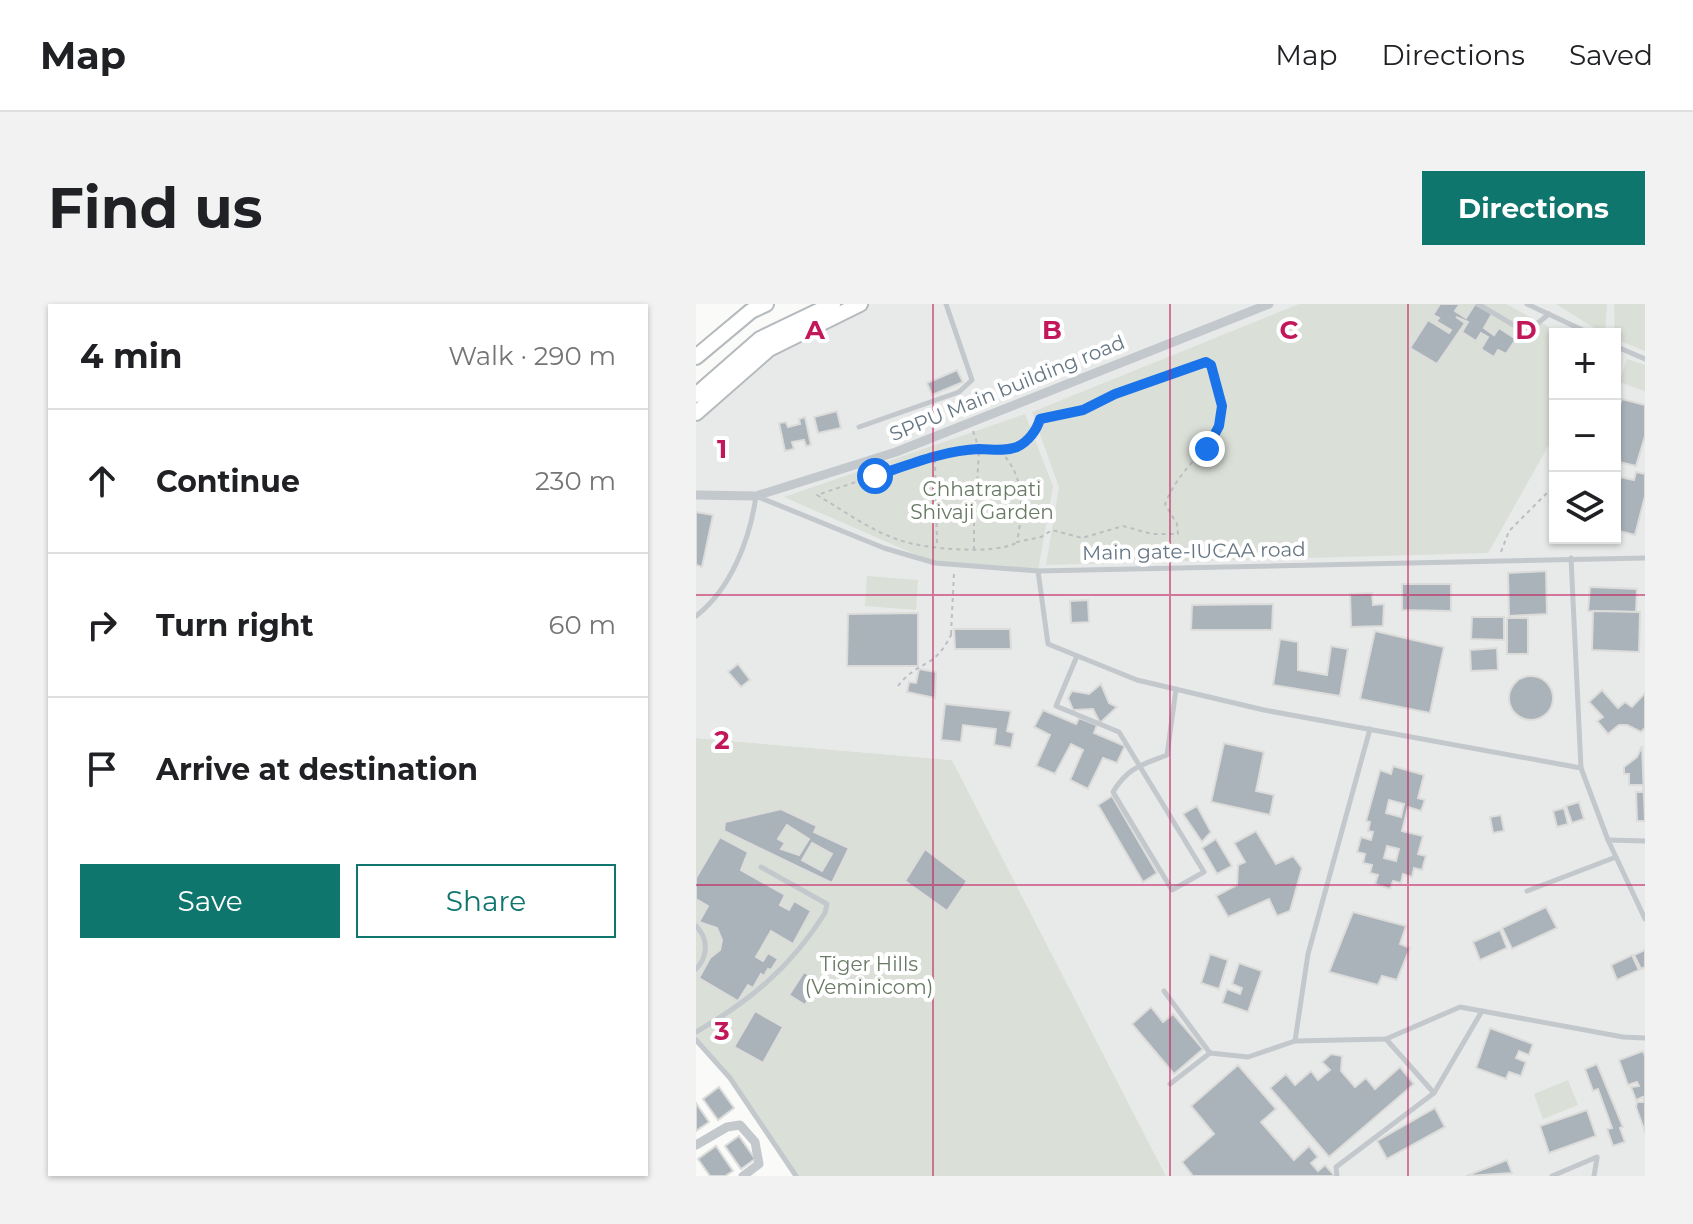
<!DOCTYPE html>
<meta charset="utf-8">
<style>
:root{--surface:#fff;--page:#f2f2f2;--text:#202124;--muted:#757577;--line:#e0e0e0;--accent:#0f766e}
body{margin:0;font-family:Montserrat,sans-serif;background:var(--page);color:var(--text)}
.controls{position:absolute;right:24px;top:24px;display:grid;overflow:hidden;border-radius:0px;box-shadow:0 2px 6px #0004}
.controls button{width:72px;height:72px;display:grid;place-items:center;padding:0;border:0;border-bottom:2px solid var(--line);background:var(--surface);color:var(--text);font:40px sans-serif}
.stop{position:absolute;width:24px;height:24px;margin:-18px;border:6px solid #1a73e8;border-radius:50%;background:#fff}
.stop.end{background:#1a73e8;border-color:#fff;box-shadow:0 2px 8px #0008}
.list{margin:0;padding:0;list-style:none}
h2{display:flex;justify-content:space-between;align-items:center;height:104px;margin:0;padding:0 32px;font-size:34px}
h2 small{font-size:26px;font-weight:400;color:var(--muted)}
.list li{display:grid;grid-template-columns:52px 1fr auto;gap:24px;align-items:center;box-sizing:border-box;height:144px;padding:0 32px;border-top:2px solid var(--line)}
.list b{display:block;font-size:30px;white-space:nowrap}
.list em{font-size:26px;font-style:normal;color:var(--muted)}
.actions{display:flex;gap:16px;padding:24px 32px}
.actions a{flex:1;padding:18px 0;border:2px solid var(--accent);border-radius:0px;text-align:center;font-size:28px;color:var(--accent)}
.actions .main{background:var(--accent);color:#fff}
.icon{flex:none;width:44px;height:44px;fill:none;stroke:currentColor;stroke-width:2;stroke-linecap:round;stroke-linejoin:round}
.map{position:relative;flex:none;width:949px;height:872px;overflow:hidden;border-radius:0px}
header{display:flex;align-items:center;gap:48px;box-sizing:border-box;height:112px;padding:0 40px;background:var(--surface);border-bottom:2px solid var(--line)}
header strong{font-size:38px}
nav{display:flex;gap:44px;margin-inline-start:auto;font-size:28px}
.intro{display:flex;align-items:center;justify-content:space-between;box-sizing:border-box;height:192px;padding:0 48px}
h1{margin:0;font-size:56px}
.button{padding:20px 36px;border-radius:0px;background:var(--accent);color:#fff;font-size:28px;font-weight:700}
main{display:flex;gap:48px;padding:0 48px}
aside{flex:1;background:var(--surface);border-radius:0px;box-shadow:0 2px 6px #0004}
.map>svg:first-child{display:block}
.built{fill:#e8e9e9;fill-rule:evenodd}
.green{fill:#dadfd7}
.building{fill:#aab3b9;stroke:#dcdcda;stroke-width:2;fill-rule:evenodd}
.lines{fill:none;stroke-linecap:round;stroke-linejoin:round}
.primary-casing{stroke:#b5babe;stroke-width:18}
.path{stroke:#bbbfc2;stroke-width:2;stroke-dasharray:4 4;stroke-linecap:butt}
.lane{stroke:#c3c8cc;stroke-width:5}
.street{stroke:#c3c8cc;stroke-width:9}
.primary{stroke:#fff;stroke-width:14}
.route{stroke:#1a73e8;stroke-width:10}
.grid{fill:none;stroke:#c2185b;stroke-width:2;stroke-opacity:0.55}
.labels{text-anchor:middle;dominant-baseline:central;stroke-width:8;stroke-linejoin:round;paint-order:stroke}
.street-label{font-size:20px;fill:#657683;stroke:#fff}
.park-label{font-size:20px;fill:#687a64;stroke:#fff}
.grid-label{font-size:26px;text-anchor:middle;font-weight:bold;fill:#c2185b;stroke:#fff;stroke-width:8;stroke-linejoin:round;paint-order:stroke}
</style>
<header>
<strong>Map</strong>
<nav><a>Map</a><a>Directions</a><a>Saved</a></nav>
</header>
<div class="intro"><h1>Find us</h1><a class="button">Directions</a></div>
<main>
<aside>
<h2>4 min<small>Walk · 290 m</small></h2>
<ul class="list">
<li><svg class="icon" aria-label="ahead" viewBox="0 0 24 24"><path d="M12 20V5M6 11l6-6 6 6"/></svg><div><b>Continue</b></div><em>230 m</em></li>
<li><svg class="icon" aria-label="right" viewBox="0 0 24 24"><path d="M7 20v-9h11M14 6l5 5-5 5"/></svg><div><b>Turn right</b></div><em>60 m</em></li>
<li><svg class="icon" aria-label="arrive" viewBox="0 0 24 24"><path d="M6 21V4h12l-3 4 3 4H6"/></svg><div><b>Arrive at destination</b></div></li>
</ul>
<div class="actions"><a class="main">Save</a><a>Share</a></div>
</aside>
<div class="map">
<svg width="949" height="872" viewBox="0 0 949 872">
<rect width="100%" height="100%" fill="#fafaf8"/>
<!-- built -->
<path class="built" d="M163,0H949V872H470L256,456L0,434V119L107,24ZM859,30H919V234H859Z"/>
<!-- green -->
<g class="green">
<polygon points="603,0 810,0 866,30 859,30 859,130 792,249 350,261 363,183 336,108"/>
<polygon points="860,0 911,0 909,30 908,30"/>
<polygon points="918,0 949,0 949,47 919,35"/>
<polygon points="931,55 949,61 949,87 923,78"/>
<polygon points="329,110 357,182 342,267 239,259 88,193"/>
<polygon points="171,272 222,276 220,306 169,302"/>
<polygon points="0,434 256,456 470,872 100,872 34,774 0,736"/>
<polygon points="872,776 882,801 847,815 838,790"/>
</g>
<!-- building -->
<g class="building">
<polygon points="744,0 764,0 759,7 770,14 779,0 796,10 788,24 798,31 803,24 820,35 810,50 802,46 798,53 785,45 792,33 785,29 780,37 766,28 772,18 760,13 769,19 741,60 714,44 732,16 753,29 755,26 740,17 743,14 737,11"/>
<polygon points="261,66 267,78 236,91 231,79"/>
<polygon points="926,95 949,101 949,132 940,162 919,157 919,113"/>
<polygon points="141,107 145,124 122,129 118,113"/>
<polygon points="109,113 115,141 110,142 108,136 96,138 98,145 89,147 83,119 90,118 92,123 104,120 103,115"/>
<polygon points="940,168 949,170 949,192 939,231 919,226 919,172 938,176"/>
<polygon points="0,208 17,211 6,263 0,261"/>
<polygon points="850,267 851,310 813,312 812,269"/>
<polygon points="706,280 755,280 755,307 706,306"/>
<polygon points="894,283 941,285 940,308 892,307"/>
<polygon points="676,289 677,301 688,300 687,322 655,323 654,290"/>
<polygon points="392,296 393,318 375,319 374,297"/>
<polygon points="577,300 576,326 495,326 496,301"/>
<polygon points="897,307 944,308 943,348 896,346"/>
<polygon points="222,309 222,362 151,362 152,310"/>
<polygon points="776,313 808,313 808,336 775,335"/>
<rect x="811" y="314" width="21" height="36"/>
<polygon points="258,325 314,325 315,345 259,345"/>
<polygon points="679,327 748,343 734,409 664,395"/>
<polygon points="584,335 602,338 602,366 631,371 635,342 652,345 644,392 577,381"/>
<polygon points="801,344 802,366 775,367 774,346"/>
<polygon points="42,360 54,376 45,383 32,368"/>
<polygon points="223,365 240,368 239,394 211,388 213,378 220,379"/>
<circle cx="835" cy="394" r="22"/>
<polygon points="405,380 413,399 421,403 404,419 397,405 377,406 372,394 376,387 393,390"/>
<polygon points="906,386 922,404 929,398 936,403 949,389 949,424 945,428 931,421 923,421 912,430 901,417 907,413 893,398"/>
<polygon points="249,400 315,407 311,427 318,429 315,444 298,441 300,425 267,421 265,438 245,436"/>
<polygon points="347,406 380,420 383,414 401,421 398,429 429,442 421,459 407,454 392,485 374,476 387,446 375,440 359,470 340,462 354,431 338,423"/>
<polygon points="528,439 568,448 560,487 578,491 574,511 515,498"/>
<polygon points="946,442 949,517 941,517 940,488 947,488 947,481 933,481 933,470 928,470 928,463 941,453"/>
<path d="M697,462L728,471L722,494L729,496L725,507L712,503L706,527L727,532L722,550L730,552L726,566L718,564L716,573L707,570L705,579L697,577L694,585L679,580L682,571L674,569L676,561L667,559L669,550L661,548L665,533L675,536L677,528L672,527L674,518L670,517L684,466L695,470ZM693,496L708,500L705,513L690,509ZM691,542L703,545L700,557L688,554Z"/>
<polygon points="416,492 461,569 447,578 402,501"/>
<polygon points="883,498 888,515 876,519 870,502"/>
<polygon points="501,502 515,528 506,538 487,510"/>
<polygon points="868,504 872,520 861,523 857,507"/>
<path d="M85,505L121,522L118,528L153,544L136,579L28,527L29,518ZM91,521L113,535L103,551L85,545L89,539L82,535ZM116,539L136,550L126,567L106,556Z"/>
<polygon points="805,511 808,527 797,529 794,513"/>
<polygon points="560,527 580,560 597,552 606,564 594,607 581,612 573,595 532,613 520,592 541,581 542,561 549,558 538,539"/>
<polygon points="24,533 52,548 45,566 89,591 84,601 93,606 98,597 115,607 97,640 75,627 60,653 67,657 72,649 82,655 75,666 72,665 68,672 65,670 57,684 52,681 42,697 3,674 14,654 24,646 26,636 21,624 3,618 12,602 0,595 0,574"/>
<polygon points="520,535 536,562 521,570 506,544"/>
<polygon points="229,545 271,577 251,607 209,577"/>
<polygon points="850,603 861,624 816,645 806,624"/>
<polygon points="657,608 710,622 704,640 714,644 701,676 686,672 682,681 633,668"/>
<polygon points="804,626 811,644 784,656 777,638"/>
<polygon points="949,646 949,663 945,665 938,651"/>
<polygon points="514,650 532,656 523,685 505,679"/>
<polygon points="936,651 943,666 921,676 915,661"/>
<polygon points="543,659 566,667 552,708 526,699 531,685 544,690 546,684 536,680"/>
<polygon points="108,668 123,678 109,701 93,691"/>
<polygon points="455,703 467,718 477,710 507,745 478,770 436,720"/>
<polygon points="59,707 87,723 67,759 38,743"/>
<polygon points="794,724 837,740 833,751 823,747 820,754 830,758 825,772 813,768 810,775 780,764"/>
<polygon points="947,747 949,752 949,828 940,803 941,798 948,798 947,793 940,796 935,783 943,782 941,778 932,781 923,756"/>
<polygon points="635,750 646,752 645,767 659,783 670,774 679,785 704,763 718,780 633,853 574,784 590,770 599,781 615,767 622,776 634,766 626,758"/>
<polygon points="901,760 927,823 924,824 929,838 917,842 911,825 916,824 902,785 897,787 889,765"/>
<polygon points="542,761 580,805 565,818 598,856 613,842 622,853 615,859 622,867 629,861 639,872 497,872 486,858 518,830 495,802"/>
<polygon points="23,783 38,804 22,816 7,795"/>
<polygon points="0,799 13,818 0,827"/>
<polygon points="739,804 749,823 691,855 681,837"/>
<polygon points="891,806 900,832 853,849 844,822"/>
<polygon points="43,832 59,855 45,865 29,842"/>
<polygon points="20,842 37,867 29,872 14,872 2,855"/>
<polygon points="811,856 816,869 770,872"/>
</g>
<g class="lines">
<!-- primary casing -->
<g class="primary-casing">
<g id="primary">
<polyline points="0,53 55,7 70,0"/>
<polyline points="0,91 64,35 137,0"/>
<polyline points="0,109 73,45 164,0"/>
</g>
</g>
<!-- path -->
<g class="path">
<polyline points="919,88 924,82"/>
<path d="M277,127L283,145L304,147C330,173 327,205 321,238L345,233L356,226L386,234L427,222L456,230H482L481,220L469,200C495,137 545,147 515,61L510,58L497,60L387,106L344,115L329,138L304,147"/>
<polyline points="239,155 241,240"/>
<path d="M278,246V207L289,206L291,183L281,181L283,145L226,156L121,191C148,207 174,226 203,236C228,245 297,251 320,239"/>
<polyline points="805,248 813,227 859,181"/>
<polyline points="255,330 258,269"/>
<path d="M202,382C223,355 237,367 255,331L259,333"/>
</g>
<!-- lane -->
<g class="lane">
<polyline points="782,0 821,23 837,23 853,10"/>
<polyline points="831,0 895,30"/>
<polyline points="919,42 949,55"/>
<polyline points="163,123 263,88 276,76 250,0"/>
<polyline points="875,254 885,464 912,536 949,615"/>
<polyline points="342,267 352,340 441,376 568,406 885,464"/>
<path d="M0,312C35,285 54,235 60,192L188,244L239,259L342,267L949,254"/>
<path d="M381,352L360,402L423,428L508,568L476,586L417,488C432,463 446,461 471,451L480,385"/>
<polyline points="674,425 612,650 599,737 690,735 764,703 927,733 949,734"/>
<polyline points="912,536 949,537"/>
<polyline points="831,587 920,553"/>
<path d="M0,622C13,635 12,653 0,665"/>
<polyline points="468,687 514,749"/>
<path d="M0,728C54,697 95,663 129,609L131,600L65,563"/>
<polyline points="690,735 738,789"/>
<polyline points="0,736 34,774 100,872"/>
<polyline points="474,780 514,749 552,753 599,737"/>
<polyline points="641,872 640,863 738,789 786,707"/>
<polyline points="856,872 901,853"/>
<polyline points="898,872 901,854"/>
</g>
<!-- street -->
<g class="street">
<polyline points="0,191 60,192 200,148 573,0"/>
<polyline points="0,841 31,823 44,821 59,838 63,860 47,872"/>
</g>
<!-- primary -->
<use href="#primary" class="primary"/>
</g>
<g class="lines">
<!-- route -->
<path class="route" d="M179,172C212,161 249,146 283,145C296,145 307,148 321,143C332,138 341,126 344,115L387,106L419,90L510,58L515,61L526,102L523,122L511,145"/>
</g>
<!-- grid -->
<path class="grid" d="M237,0V872M474,0V872M712,0V872M0,291H949M0,581H949"/>
<g class="labels">
<!-- street labels -->
<g class="street-label">
<text transform="translate(311 84) rotate(-22)">SPPU Main building road</text>
<text transform="translate(498 247) rotate(-1)">Main gate-IUCAA road</text>
</g>
<!-- park labels -->
<g class="park-label">
<text x="286" y="185">Chhatrapati<tspan x="286" dy="23">Shivaji Garden</tspan></text>
<text x="173" y="660">Tiger Hills<tspan x="173" dy="23">(Veminicom)</tspan></text>
</g>
</g>
<g class="grid-label">
<text x="119" y="35">A</text>
<text x="356" y="35">B</text>
<text x="593" y="35">C</text>
<text x="830" y="35">D</text>
<text x="26" y="154">1</text>
<text x="26" y="445">2</text>
<text x="26" y="736">3</text>
</g>
</svg>
<div class="controls">
<button>+</button>
<button>−</button>
<button><svg class="icon" aria-label="layers" viewBox="0 0 24 24"><path d="M12 4l9 5-9 5-9-5zM3 14l9 5 9-5"/></svg></button>
</div>
<div class="stop" style="left:179px;top:172px"></div>
<div class="stop end" style="left:511px;top:145px"></div>
</div>
</main>
